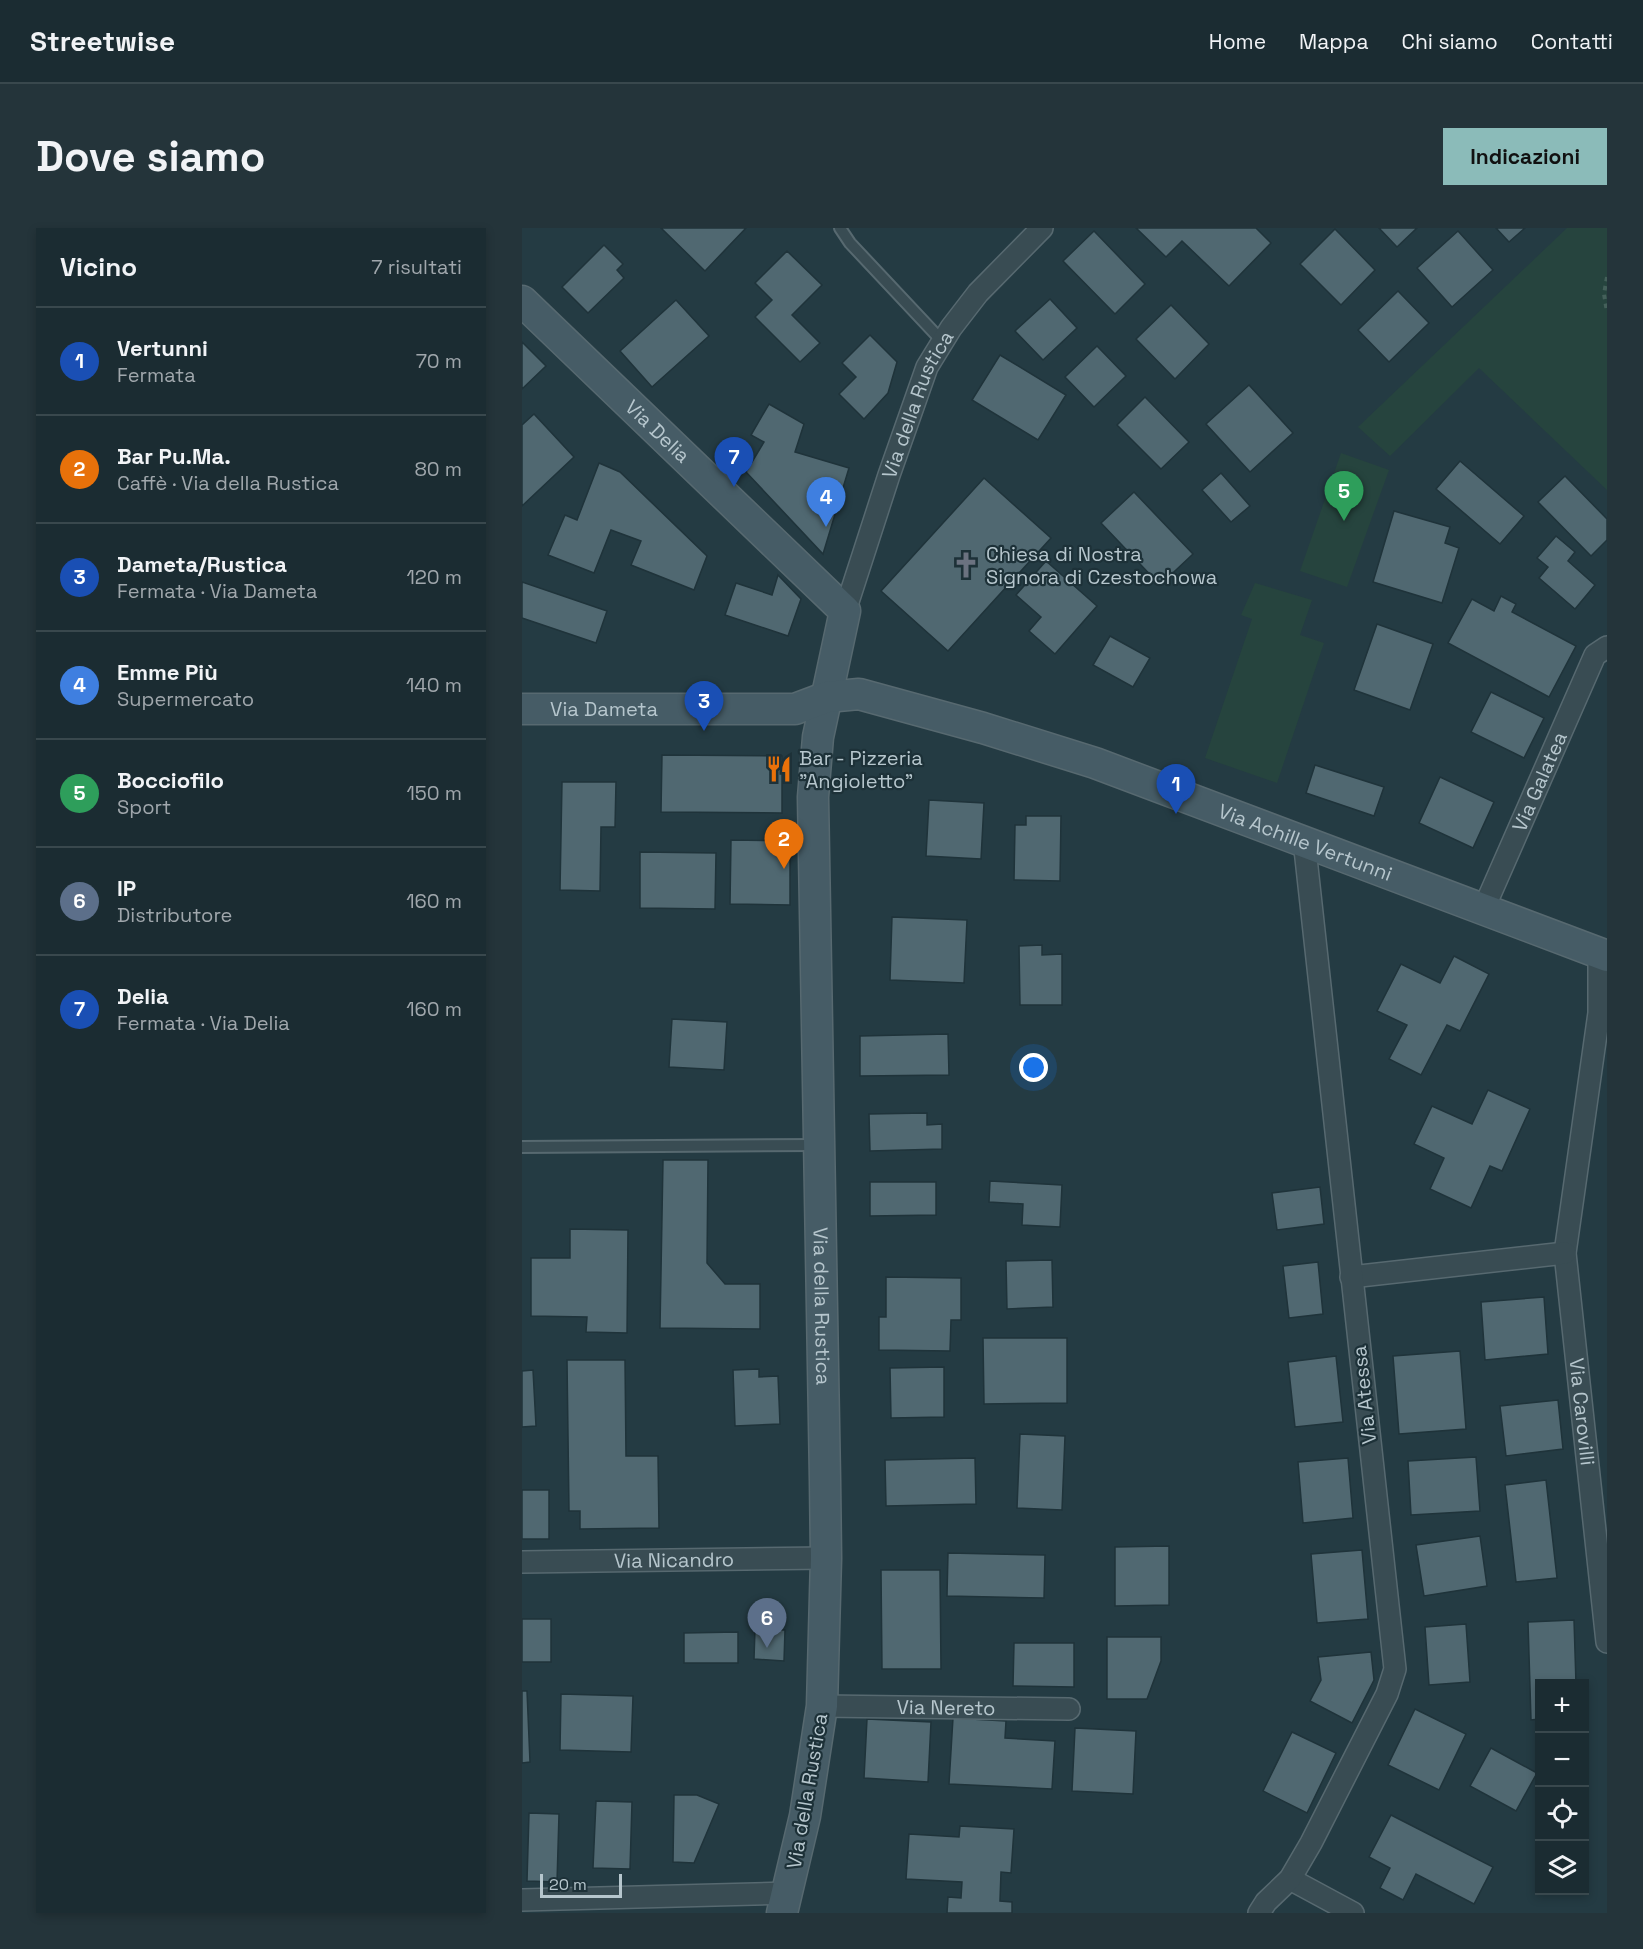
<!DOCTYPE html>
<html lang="it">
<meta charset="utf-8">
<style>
:root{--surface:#1b2c32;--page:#24343a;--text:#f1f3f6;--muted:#a0a7ac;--line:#39484d;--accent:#8bbbb9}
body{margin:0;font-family:"Space Grotesk",sans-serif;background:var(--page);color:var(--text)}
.controls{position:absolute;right:18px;bottom:18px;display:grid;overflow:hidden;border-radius:0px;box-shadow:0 3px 9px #0003}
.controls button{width:54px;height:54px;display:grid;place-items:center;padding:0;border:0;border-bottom:2px solid var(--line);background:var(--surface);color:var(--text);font:30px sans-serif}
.scale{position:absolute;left:18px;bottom:15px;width:82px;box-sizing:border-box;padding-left:6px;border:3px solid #b6c6cd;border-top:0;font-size:16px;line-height:21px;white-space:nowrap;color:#b6c6cd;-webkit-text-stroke:4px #1d3138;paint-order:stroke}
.you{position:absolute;left:512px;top:840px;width:21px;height:21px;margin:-15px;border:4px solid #fff;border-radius:50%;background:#1a73e8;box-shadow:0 0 0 9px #1a73e833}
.badge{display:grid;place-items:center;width:39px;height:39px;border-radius:50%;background:var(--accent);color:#fff;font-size:20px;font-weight:700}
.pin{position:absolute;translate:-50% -50px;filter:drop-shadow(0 2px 3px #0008)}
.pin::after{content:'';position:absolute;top:32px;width:21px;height:18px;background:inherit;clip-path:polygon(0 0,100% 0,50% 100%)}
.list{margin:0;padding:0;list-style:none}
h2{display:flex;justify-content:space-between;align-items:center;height:78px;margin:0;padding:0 24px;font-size:26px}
h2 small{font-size:20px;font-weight:400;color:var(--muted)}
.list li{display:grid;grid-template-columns:39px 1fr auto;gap:18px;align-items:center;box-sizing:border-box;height:108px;padding:0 24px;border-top:2px solid var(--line)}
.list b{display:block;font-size:22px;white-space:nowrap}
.list p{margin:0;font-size:20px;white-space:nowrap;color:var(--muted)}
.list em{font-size:20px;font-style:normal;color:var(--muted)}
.icon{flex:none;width:33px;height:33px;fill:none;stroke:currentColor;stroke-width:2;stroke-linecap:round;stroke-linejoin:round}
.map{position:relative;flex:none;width:1085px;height:1685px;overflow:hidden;border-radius:0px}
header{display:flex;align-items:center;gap:36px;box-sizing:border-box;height:84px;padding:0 30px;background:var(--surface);border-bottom:2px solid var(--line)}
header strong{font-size:28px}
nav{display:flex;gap:33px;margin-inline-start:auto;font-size:21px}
.intro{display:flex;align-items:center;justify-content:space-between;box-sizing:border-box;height:144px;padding:0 36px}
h1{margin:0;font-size:42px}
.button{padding:15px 27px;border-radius:0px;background:var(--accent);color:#111;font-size:21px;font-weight:700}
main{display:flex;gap:36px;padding:0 36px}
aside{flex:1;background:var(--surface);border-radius:0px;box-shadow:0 3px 9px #0003}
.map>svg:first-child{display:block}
.green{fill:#26443e}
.building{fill:#506871;stroke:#1f333a;stroke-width:1.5}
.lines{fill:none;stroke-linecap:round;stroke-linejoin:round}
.lane-casing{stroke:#576970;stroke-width:14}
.street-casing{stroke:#576970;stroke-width:24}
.secondary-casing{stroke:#576970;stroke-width:33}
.path{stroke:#44605a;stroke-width:4;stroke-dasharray:4.5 4.5;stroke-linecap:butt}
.lane{stroke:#394c53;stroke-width:10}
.street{stroke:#394c53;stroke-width:21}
.secondary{stroke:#465c66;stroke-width:30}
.labels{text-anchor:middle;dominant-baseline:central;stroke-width:4.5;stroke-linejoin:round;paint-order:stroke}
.street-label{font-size:20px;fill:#b6c6cd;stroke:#1d3138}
.poi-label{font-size:20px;fill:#b6c6cd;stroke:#1d3138;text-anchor:start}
</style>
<header>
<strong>Streetwise</strong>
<nav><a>Home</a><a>Mappa</a><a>Chi siamo</a><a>Contatti</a></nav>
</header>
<div class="intro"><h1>Dove siamo</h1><a class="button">Indicazioni</a></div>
<main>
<aside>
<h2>Vicino<small>7 risultati</small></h2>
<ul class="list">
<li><span class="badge" style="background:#1a4fb4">1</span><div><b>Vertunni</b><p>Fermata</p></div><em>70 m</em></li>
<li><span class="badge" style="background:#e8710a">2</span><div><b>Bar Pu.Ma.</b><p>Caffè · Via della Rustica</p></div><em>80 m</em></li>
<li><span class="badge" style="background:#1a4fb4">3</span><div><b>Dameta/Rustica</b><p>Fermata · Via Dameta</p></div><em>120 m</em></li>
<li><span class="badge" style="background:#3f7fe0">4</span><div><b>Emme Più</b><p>Supermercato</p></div><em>140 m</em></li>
<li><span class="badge" style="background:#2e9e5b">5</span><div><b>Bocciofilo</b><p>Sport</p></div><em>150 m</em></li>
<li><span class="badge" style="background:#5c6f8a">6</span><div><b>IP</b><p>Distributore</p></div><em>160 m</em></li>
<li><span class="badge" style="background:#1a4fb4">7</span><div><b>Delia</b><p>Fermata · Via Delia</p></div><em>160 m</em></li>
</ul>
</aside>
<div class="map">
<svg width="1085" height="1685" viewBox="0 0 1085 1685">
<rect width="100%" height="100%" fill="#243b43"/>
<!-- green -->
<g class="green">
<polygon points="1045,0 1085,0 1085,262 957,140 868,228 836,199"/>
<polygon points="819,225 867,242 825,359 778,343"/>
<polygon points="733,355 790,372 778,407 802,415 755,555 683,530 730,391 719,387"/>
</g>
<!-- building -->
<g class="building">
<polygon points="139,0 224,0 183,43"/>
<polygon points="614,0 734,0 749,15 707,58 660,13 644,29"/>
<polygon points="857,0 895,0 875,19"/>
<polygon points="974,0 1003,0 987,14"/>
<polygon points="813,1 853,42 819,77 778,36"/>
<polygon points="572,3 623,56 593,86 541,33"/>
<polygon points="936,3 971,42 930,79 895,40"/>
<polygon points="82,17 101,36 95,42 102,50 66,85 40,59"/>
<polygon points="265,23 300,57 270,87 298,115 278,134 233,89 250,72 233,55"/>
<polygon points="876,63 907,95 867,134 836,102"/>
<polygon points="528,71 555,100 521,132 493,103"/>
<polygon points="154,72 187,108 130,159 98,123"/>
<polygon points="649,77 687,116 653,151 614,111"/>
<polygon points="348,107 375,134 366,165 342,191 317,166 334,149 320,135"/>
<polygon points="0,114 24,138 0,161"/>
<polygon points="575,118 604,148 572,179 543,149"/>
<polygon points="478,127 544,167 516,212 450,172"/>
<polygon points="727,157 771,205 728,244 684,196"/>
<polygon points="623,169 667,214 639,241 595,197"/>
<polygon points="247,176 282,196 273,224 327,240 301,326 224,244 242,214 229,207"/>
<polygon points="12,186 52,229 0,278 0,197"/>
<polygon points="938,233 1002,288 978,316 914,261"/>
<polygon points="77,235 98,244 185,328 172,362 109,337 119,313 89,302 72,345 26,327 43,287 55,292"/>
<polygon points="699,245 728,278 709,294 680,262"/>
<polygon points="1043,248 1085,291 1085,312 1069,328 1016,274"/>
<polygon points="462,250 529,310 426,423 359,363"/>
<polygon points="612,264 671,326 638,357 579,295"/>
<polygon points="872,283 928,299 923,315 937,320 920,375 851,354"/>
<polygon points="1034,308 1053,324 1046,333 1073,357 1053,381 1017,350 1026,339 1015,330"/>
<polygon points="524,333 575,378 533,426 507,403 519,389 494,367"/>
<polygon points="256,347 279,371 266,408 203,387 214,355 250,367"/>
<polygon points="0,354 85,383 74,415 0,390"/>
<polygon points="979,368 994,376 990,384 1054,418 1027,469 926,415 950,371 972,383"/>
<polygon points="855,396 911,416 888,482 832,462"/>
<polygon points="588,408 628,430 611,459 571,437"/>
<polygon points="969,464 1022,490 1002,530 949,504"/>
<polygon points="140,527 260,528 260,585 139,584"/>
<polygon points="793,537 862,559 852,588 784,565"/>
<polygon points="918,549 972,574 951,620 897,595"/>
<polygon points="40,554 94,554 93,599 79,599 78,663 38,662"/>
<polygon points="407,572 462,575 459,631 404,628"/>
<polygon points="504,588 539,588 538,653 492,652 493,597 504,597"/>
<polygon points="209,612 268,613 268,677 208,676"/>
<polygon points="118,624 194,625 193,681 118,680"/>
<polygon points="370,689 445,692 442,755 368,752"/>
<polygon points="520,717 520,727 540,726 540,777 498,777 497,718"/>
<polygon points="932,728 967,746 938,803 925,797 899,847 867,831 885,797 855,783 879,736 918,755"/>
<polygon points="150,791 205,794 202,842 147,839"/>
<polygon points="426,806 427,847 338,848 338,808"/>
<polygon points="966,862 1008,881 980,943 968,938 949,980 908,961 922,930 892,916 910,878 950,896"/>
<polygon points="405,885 405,897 420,896 420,921 348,923 347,886"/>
<polygon points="141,932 186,932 185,1035 203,1056 238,1056 238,1101 138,1100"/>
<polygon points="468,953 540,957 538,999 500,997 501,976 467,974"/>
<polygon points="348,954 414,954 414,987 348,988"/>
<polygon points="798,959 802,996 755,1002 750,965"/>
<polygon points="48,1001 106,1002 105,1105 64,1104 65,1089 9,1088 9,1030 48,1030"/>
<polygon points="530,1032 531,1079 485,1081 484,1033"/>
<polygon points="796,1034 801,1086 767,1090 761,1038"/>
<polygon points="364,1049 439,1050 439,1092 429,1092 428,1123 357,1122 357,1089 364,1089"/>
<polygon points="1022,1069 1026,1126 963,1132 959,1074"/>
<polygon points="461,1110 545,1110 545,1175 462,1176"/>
<polygon points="938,1123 944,1201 877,1206 871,1128"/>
<polygon points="814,1128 821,1194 773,1199 766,1134"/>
<polygon points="45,1132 103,1132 104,1228 136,1228 137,1300 58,1301 58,1283 47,1283"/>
<polygon points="422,1139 422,1189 369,1190 368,1140"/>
<polygon points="237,1141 237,1149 256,1148 258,1196 213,1198 211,1142"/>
<polygon points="11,1142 14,1198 0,1199 0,1143"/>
<polygon points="1036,1172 1041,1221 984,1228 978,1178"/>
<polygon points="498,1206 543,1208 540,1282 495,1280"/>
<polygon points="954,1229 958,1283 889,1287 886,1233"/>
<polygon points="453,1230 454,1276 364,1278 363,1232"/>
<polygon points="826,1230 831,1290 781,1295 776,1234"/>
<polygon points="1024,1252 1035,1350 994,1354 983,1257"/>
<rect x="0" y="1262" width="27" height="49"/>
<polygon points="958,1308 965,1358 902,1368 894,1317"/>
<polygon points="647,1318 647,1377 593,1378 593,1319"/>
<polygon points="840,1322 846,1391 795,1395 789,1326"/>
<polygon points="426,1325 523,1327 522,1370 425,1368"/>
<polygon points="359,1342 418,1342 419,1441 360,1441"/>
<rect x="0" y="1391" width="29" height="43"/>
<polygon points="1052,1392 1054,1456 1017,1456 1017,1491 1009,1492 1006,1394"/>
<polygon points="944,1396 948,1454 907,1457 903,1399"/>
<polygon points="233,1401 263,1402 262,1433 232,1431"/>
<polygon points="216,1404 216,1435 162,1435 162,1405"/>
<polygon points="585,1409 639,1409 639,1433 625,1471 585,1471"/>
<polygon points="492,1415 552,1415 552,1459 491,1458"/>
<polygon points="849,1424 852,1452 830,1495 788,1473 799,1452 796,1429"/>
<polygon points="0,1463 5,1463 8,1534 0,1535"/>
<polygon points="39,1466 111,1468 109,1524 38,1522"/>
<polygon points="893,1481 944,1506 917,1562 866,1537"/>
<polygon points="431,1490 484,1493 483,1510 533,1513 530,1561 427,1556"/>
<polygon points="345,1491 409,1494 406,1554 342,1550"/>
<polygon points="553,1500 614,1503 611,1566 550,1563"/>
<polygon points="770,1504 814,1525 785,1585 741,1563"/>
<polygon points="969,1520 1015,1545 994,1583 948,1558"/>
<polygon points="152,1567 175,1567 197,1576 172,1635 151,1634"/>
<polygon points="74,1573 110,1574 108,1641 71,1640"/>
<polygon points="7,1585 37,1586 35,1654 5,1653"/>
<polygon points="869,1587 971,1639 952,1676 894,1646 881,1672 858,1660 868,1640 847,1629"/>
<polygon points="438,1598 492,1601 489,1645 479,1644 478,1673 490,1674 490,1685 425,1685 426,1669 439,1670 440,1654 384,1651 387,1606 437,1609"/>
</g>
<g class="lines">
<!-- lane casing -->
<g class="lane-casing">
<g id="lane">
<polyline points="318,0 328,15 420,113"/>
<polyline points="0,919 294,917"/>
</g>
</g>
<!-- street casing -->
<g class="street-casing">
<g id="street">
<path id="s1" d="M323,383L367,247L405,139L429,100L456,65L520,0"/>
<path id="s2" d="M962,680L1073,427L1085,419"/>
<path id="s3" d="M1077,725V785L1043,1025L1085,1414"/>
<polyline points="829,1049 1043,1025"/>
<path id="s4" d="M0,1334L304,1330"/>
<path id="s5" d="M300,1478L547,1481"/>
<polyline points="768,1651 831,1685"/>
<polyline points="0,1672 266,1665"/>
<polyline points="737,1685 744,1674 768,1651 789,1615 865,1466 873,1441 782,612"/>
</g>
</g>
<!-- secondary casing -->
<g class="secondary-casing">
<g id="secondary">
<path id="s6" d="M0,73L323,383L296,509L291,569L303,1252L304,1330L300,1478L283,1588L260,1685"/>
<path id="s7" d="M0,481H273L305,469L337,466L461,500L573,535L1085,728"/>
</g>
</g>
<!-- path -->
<polyline class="path" points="1085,49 1082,66 1085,84"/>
<!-- lane -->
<use href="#lane" class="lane"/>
<!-- street -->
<use href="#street" class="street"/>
<!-- secondary -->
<use href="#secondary" class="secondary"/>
</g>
<!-- icons -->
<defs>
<g id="church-bare" transform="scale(2.07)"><path d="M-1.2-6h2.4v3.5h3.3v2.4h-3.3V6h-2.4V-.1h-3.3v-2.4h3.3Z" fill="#6b7280" stroke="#1d3138" stroke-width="2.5" paint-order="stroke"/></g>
<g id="restaurant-bare" transform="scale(2.07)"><path d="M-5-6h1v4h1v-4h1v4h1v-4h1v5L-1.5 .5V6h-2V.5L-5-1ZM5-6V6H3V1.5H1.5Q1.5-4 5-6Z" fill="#e8710a" stroke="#1d3138" stroke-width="2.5" paint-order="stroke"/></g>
</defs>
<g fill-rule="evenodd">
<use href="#church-bare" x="444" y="337"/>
<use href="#restaurant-bare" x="257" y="541"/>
</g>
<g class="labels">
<!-- street labels -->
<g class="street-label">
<text stroke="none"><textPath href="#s1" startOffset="219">Via della Rustica</textPath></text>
<text stroke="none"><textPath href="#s6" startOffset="188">Via Delia</textPath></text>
<text stroke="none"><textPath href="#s7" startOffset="82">Via Dameta</textPath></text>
<text stroke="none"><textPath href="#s2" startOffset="138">Via Galatea</textPath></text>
<text stroke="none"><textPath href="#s7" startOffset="810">Via Achille Vertunni</textPath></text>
<text stroke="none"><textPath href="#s6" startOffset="1146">Via della Rustica</textPath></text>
<text transform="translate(842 1167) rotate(-96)">Via Atessa</text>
<text stroke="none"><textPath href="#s3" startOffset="462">Via Carovilli</textPath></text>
<text stroke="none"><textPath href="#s4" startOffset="152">Via Nicandro</textPath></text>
<text stroke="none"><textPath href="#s5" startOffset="124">Via Nereto</textPath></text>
<text transform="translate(285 1563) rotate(-80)">Via della Rustica</text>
</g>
<!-- poi labels -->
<g class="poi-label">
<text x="464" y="326">Chiesa di Nostra<tspan x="464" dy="23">Signora di Czestochowa</tspan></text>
<text x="277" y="530">Bar - Pizzeria<tspan x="277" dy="23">"Angioletto"</tspan></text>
</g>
</g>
</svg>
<div class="controls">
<button>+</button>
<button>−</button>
<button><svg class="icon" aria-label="locate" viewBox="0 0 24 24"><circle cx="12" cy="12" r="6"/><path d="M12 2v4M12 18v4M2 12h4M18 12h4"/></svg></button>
<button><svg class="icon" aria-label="layers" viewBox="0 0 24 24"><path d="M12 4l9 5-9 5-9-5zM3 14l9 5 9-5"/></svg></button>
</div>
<div class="scale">20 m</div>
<div class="you"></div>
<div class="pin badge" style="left:654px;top:586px;background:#1a4fb4">1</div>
<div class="pin badge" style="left:262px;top:641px;background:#e8710a">2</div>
<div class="pin badge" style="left:182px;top:503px;background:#1a4fb4">3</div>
<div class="pin badge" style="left:304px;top:299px;background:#3f7fe0">4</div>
<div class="pin badge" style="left:822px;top:293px;background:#2e9e5b">5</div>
<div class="pin badge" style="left:245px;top:1420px;background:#5c6f8a">6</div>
<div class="pin badge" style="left:212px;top:259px;background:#1a4fb4">7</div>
</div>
</main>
